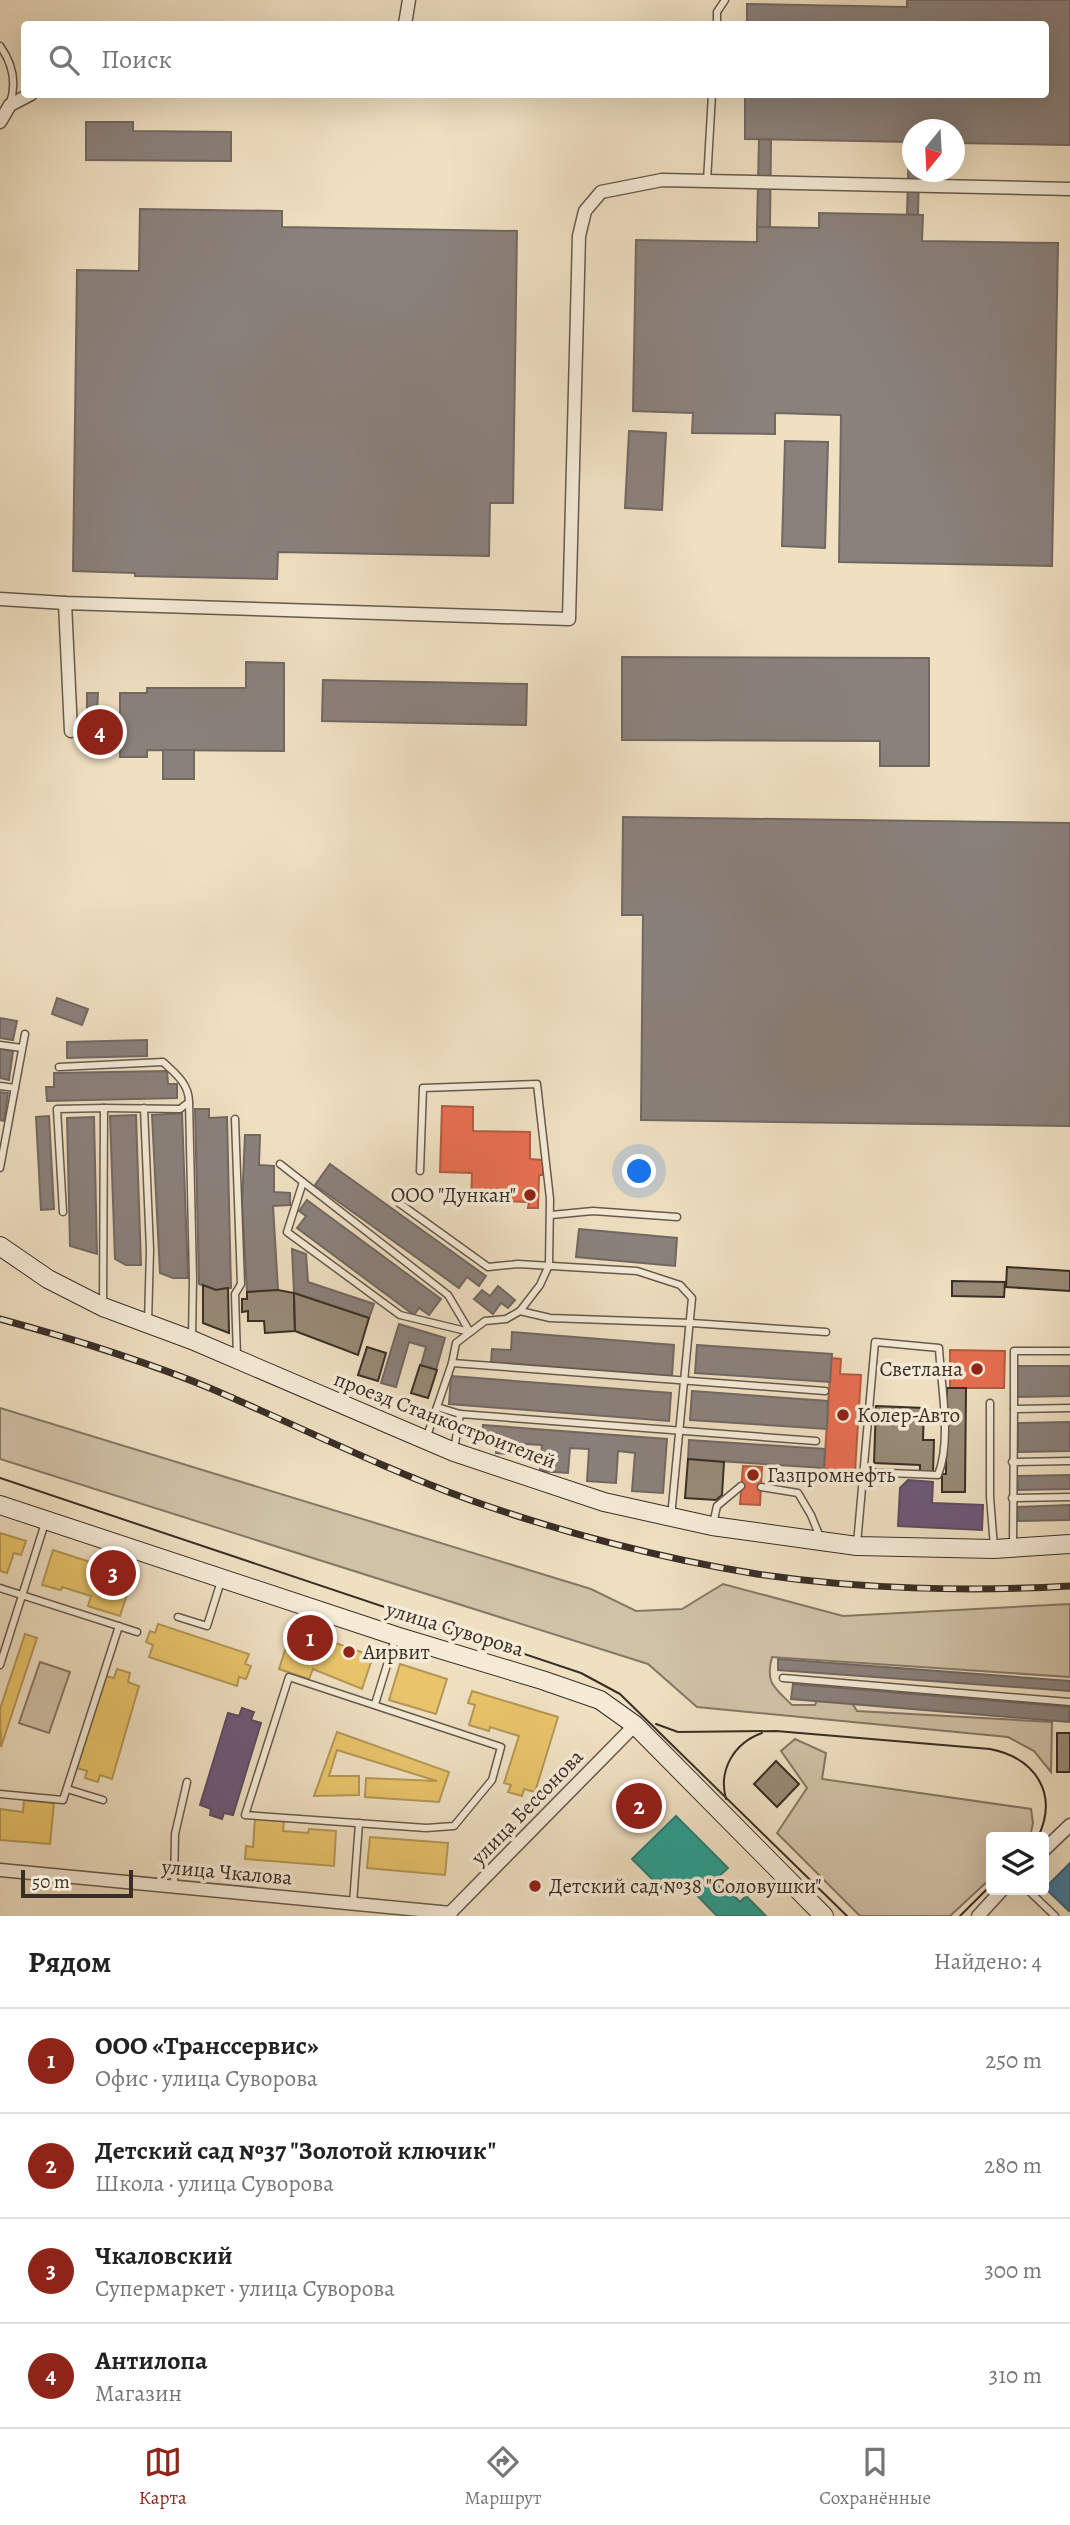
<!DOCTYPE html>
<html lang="ru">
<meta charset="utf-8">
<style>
:root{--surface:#fff;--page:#f2f2f2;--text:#222;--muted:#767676;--line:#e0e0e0;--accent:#8f2418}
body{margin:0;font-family:Alegreya,serif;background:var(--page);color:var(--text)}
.controls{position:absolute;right:21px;bottom:21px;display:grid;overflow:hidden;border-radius:7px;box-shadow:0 7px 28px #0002}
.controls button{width:63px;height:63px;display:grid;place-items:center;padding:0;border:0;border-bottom:2px solid var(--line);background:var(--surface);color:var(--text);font:35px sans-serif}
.compass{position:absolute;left:902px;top:119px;width:63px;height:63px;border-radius:50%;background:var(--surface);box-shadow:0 7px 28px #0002;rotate:198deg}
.scale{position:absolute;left:21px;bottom:18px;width:112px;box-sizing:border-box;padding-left:7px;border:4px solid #392e26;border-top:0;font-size:19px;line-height:24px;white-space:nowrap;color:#392e26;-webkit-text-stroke:5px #f5ebd7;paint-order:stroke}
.you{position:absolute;left:640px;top:1172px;width:24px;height:24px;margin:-18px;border:5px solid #fff;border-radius:50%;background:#1a73e8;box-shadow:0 0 0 10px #1a73e833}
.badge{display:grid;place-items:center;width:46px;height:46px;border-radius:50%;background:var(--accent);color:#fff;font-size:23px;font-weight:700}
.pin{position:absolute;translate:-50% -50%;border:4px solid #fff;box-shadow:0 2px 7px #0006}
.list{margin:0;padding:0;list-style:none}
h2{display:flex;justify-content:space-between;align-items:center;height:91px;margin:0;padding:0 28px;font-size:30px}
h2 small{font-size:23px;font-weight:400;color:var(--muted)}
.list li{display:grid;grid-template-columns:46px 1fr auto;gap:21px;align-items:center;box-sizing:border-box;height:105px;padding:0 28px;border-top:2px solid var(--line)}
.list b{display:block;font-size:26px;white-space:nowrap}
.list p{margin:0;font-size:23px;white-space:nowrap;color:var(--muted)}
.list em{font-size:23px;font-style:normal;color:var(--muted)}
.icon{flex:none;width:38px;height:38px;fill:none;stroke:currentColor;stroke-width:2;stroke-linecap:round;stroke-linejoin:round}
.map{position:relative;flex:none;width:1070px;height:1916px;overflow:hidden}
.search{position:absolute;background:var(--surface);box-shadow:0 7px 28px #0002;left:21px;right:21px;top:21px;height:77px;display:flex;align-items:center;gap:18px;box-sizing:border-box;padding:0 24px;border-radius:7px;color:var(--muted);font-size:26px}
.sheet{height:511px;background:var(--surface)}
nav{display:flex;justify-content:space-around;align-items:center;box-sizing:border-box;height:98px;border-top:2px solid var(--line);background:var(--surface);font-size:19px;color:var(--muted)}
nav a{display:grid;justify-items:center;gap:4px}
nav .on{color:var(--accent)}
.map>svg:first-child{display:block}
.green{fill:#d0c2a7;stroke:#847866;stroke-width:2}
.homes{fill:#e9c46a;stroke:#b49756;stroke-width:2}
.shops{fill:#e76f51;stroke:#b35c44;stroke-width:2}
.offices{fill:#6d597a;stroke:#5d4c61;stroke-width:2}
.schools{fill:#2a9d8f;stroke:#2e7c70;stroke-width:2}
.public{fill:#457b9d;stroke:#416479;stroke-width:2}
.industry{fill:#8a817c;stroke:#726862;stroke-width:2}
.building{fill:#988b77;stroke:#392e26;stroke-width:2}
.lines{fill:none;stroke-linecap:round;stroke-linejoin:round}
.lane-casing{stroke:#665a4d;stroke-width:9}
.street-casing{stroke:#665a4d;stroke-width:15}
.secondary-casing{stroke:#392e26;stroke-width:20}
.lane{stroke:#f5ebd7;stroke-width:6}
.street{stroke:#f5ebd7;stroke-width:12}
.secondary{stroke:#f5ebd7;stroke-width:18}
.tram{stroke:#392e26;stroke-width:2}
.rail-casing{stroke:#392e26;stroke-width:7}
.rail{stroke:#f5ebd7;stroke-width:4.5;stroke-dasharray:13;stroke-linecap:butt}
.poi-dot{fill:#8f2418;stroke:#f5ebd7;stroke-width:2.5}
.labels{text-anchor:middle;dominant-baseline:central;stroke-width:7;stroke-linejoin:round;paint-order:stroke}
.poi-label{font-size:21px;fill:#392e26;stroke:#f5ebd7;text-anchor:start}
.street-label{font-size:21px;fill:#392e26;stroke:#f5ebd7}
</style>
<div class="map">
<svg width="1070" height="1916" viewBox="0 0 1070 1916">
<rect width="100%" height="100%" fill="#efe0c2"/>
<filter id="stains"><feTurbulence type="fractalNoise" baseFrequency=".00286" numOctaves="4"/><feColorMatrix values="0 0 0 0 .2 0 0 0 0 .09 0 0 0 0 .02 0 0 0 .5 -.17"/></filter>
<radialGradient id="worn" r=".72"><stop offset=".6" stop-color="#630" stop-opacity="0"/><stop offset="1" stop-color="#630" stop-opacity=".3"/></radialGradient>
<!-- green -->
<g class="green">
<path d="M0,1408L591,1589L636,1611L682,1609L723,1584L843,1616L1070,1604V1677L772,1657C765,1683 774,1687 792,1705H815L820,1694L848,1697L857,1711L1052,1722L1051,1772L1034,1751L1008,1737L697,1707L648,1664L0,1459Z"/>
<polygon points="40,1662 70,1672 49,1733 19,1723"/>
<polygon points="795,1739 826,1753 822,1779 1031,1809 1033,1823 1030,1837 991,1837 991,1878 950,1916 860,1916 777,1833 807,1788 781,1751"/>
</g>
<!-- homes -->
<g class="homes">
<polygon points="0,1533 26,1541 21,1555 14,1553 7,1573 0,1571"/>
<polygon points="53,1550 133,1576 120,1616 88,1606 91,1596 62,1587 61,1590 42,1585"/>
<polygon points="158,1624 249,1654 245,1664 251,1666 246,1679 239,1677 237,1686 149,1657 153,1645 146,1642 150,1631 155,1633"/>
<polygon points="292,1628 373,1656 362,1689 313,1669 309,1679 279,1669"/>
<polygon points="25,1634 37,1638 1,1747 0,1709"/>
<polygon points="400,1664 447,1679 436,1714 389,1700"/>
<polygon points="117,1669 130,1673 128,1682 139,1686 112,1779 100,1775 98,1782 85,1778 87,1771 77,1768 105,1676 114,1678"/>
<polygon points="472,1691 558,1717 535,1792 524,1789 522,1796 508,1792 511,1785 504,1783 519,1736 490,1727 489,1731 469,1725 475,1705 468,1703"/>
<polygon points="337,1732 449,1772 439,1802 365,1797 366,1778 437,1781 337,1750 329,1776 359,1776 359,1795 314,1796"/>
<polygon points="24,1800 54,1803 50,1844 0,1840 0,1809 23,1812"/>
<polygon points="255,1818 284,1821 283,1831 308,1833 309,1829 336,1831 334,1866 245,1859 246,1846 253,1847"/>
<polygon points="370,1837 448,1843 445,1875 367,1868"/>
</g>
<!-- shops -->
<g class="shops">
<polygon points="87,723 114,724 114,754 86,754"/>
<polygon points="442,1106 473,1107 473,1131 530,1132 530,1159 543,1160 543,1175 539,1175 538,1208 528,1208 529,1202 471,1200 472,1173 440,1172"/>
<polygon points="950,1350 1005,1351 1004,1388 950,1388"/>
<polygon points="831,1358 841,1359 840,1374 861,1375 855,1472 824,1470"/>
<polygon points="743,1466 762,1467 760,1505 740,1504"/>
</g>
<!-- offices -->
<g class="offices">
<polygon points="908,1480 933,1482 932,1503 983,1505 982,1530 898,1526 900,1488"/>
<polygon points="242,1708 254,1712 251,1720 261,1723 233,1815 224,1813 222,1819 210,1815 211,1809 200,1805 228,1713 239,1716"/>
</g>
<!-- schools -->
<polygon class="schools" points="676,1816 728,1868 717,1878 740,1902 746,1896 766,1916 717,1916 682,1880 667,1894 632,1859"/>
<!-- public -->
<polygon class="public" points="1070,1863 1070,1910 1069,1911 1045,1888"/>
<!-- industry -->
<g class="industry">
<polygon points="907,0 1070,0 1070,145 954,143 954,130 912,130 912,142 745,139 745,94 1046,94 1046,24 747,24 747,4 907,7"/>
<polygon points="86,122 133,122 133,131 231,132 231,161 86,160"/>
<polygon points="759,139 771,140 770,227 757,227"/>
<polygon points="909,142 912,142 912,172 919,172 918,215 907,214"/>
<polygon points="140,209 282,211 282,227 517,231 513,503 490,503 489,556 278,552 277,579 135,576 135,573 73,571 77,270 139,271"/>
<polygon points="819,213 923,215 922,241 1058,243 1052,566 839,562 841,415 775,413 775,434 692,433 693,413 633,411 636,240 757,242 757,227 819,228"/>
<polygon points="629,431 666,433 662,510 625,508"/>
<polygon points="785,441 828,442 825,548 782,546"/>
<polygon points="622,657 929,658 929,766 880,766 880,741 622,740"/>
<polygon points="246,662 284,663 284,751 147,750 147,757 120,757 120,693 147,693 147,688 246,688"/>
<polygon points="323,680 527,684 526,725 322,721"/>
<polygon points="87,693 98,693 97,710 87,710"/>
<rect x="163" y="750" width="31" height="29"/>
<polygon points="623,817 1070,823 1070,1126 641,1120 643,915 622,915"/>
<polygon points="57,998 88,1009 82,1025 52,1014"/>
<polygon points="0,1018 17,1021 13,1040 0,1038"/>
<polygon points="147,1040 147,1056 67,1058 67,1042"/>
<polygon points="0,1049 13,1051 9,1080 0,1078"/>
<polygon points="167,1071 168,1084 177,1084 177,1098 47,1101 46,1087 54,1087 54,1073"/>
<polygon points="0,1092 8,1093 4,1121 0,1120"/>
<polygon points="195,1109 209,1109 209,1118 227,1117 231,1288 216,1290 199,1284"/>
<polygon points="182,1113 188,1278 173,1278 160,1273 152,1115"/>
<polygon points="136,1115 141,1265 126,1265 115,1259 110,1116"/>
<polygon points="49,1116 54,1209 41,1210 36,1117"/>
<polygon points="94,1117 97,1254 70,1246 67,1118"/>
<polygon points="245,1135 260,1135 259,1165 274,1166 274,1192 290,1193 290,1205 273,1206 278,1290 247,1292 242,1203"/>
<polygon points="330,1164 486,1276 479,1286 467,1277 459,1288 315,1185"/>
<polygon points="307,1200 441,1299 429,1315 419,1308 414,1315 297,1228 306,1216 299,1211"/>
<polygon points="579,1229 677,1238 675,1266 576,1257"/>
<polygon points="292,1249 306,1254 308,1282 374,1304 369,1318 294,1293"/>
<polygon points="498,1286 515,1300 508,1308 501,1303 493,1314 474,1299 482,1290 490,1296"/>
<polygon points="399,1324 445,1338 436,1370 421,1365 426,1347 409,1342 396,1387 381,1383"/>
<polygon points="512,1332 674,1345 672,1376 491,1362 492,1349 511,1350"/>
<polygon points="697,1345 832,1354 830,1382 695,1373"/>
<polygon points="1017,1366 1070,1366 1070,1396 1017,1397"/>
<polygon points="451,1376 671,1393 669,1421 449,1404"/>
<polygon points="692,1391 828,1401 827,1429 690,1420"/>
<polygon points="1070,1422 1070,1451 1018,1452 1018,1423"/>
<polygon points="483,1425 667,1439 663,1493 632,1491 635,1453 618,1451 616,1483 587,1481 589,1449 570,1448 568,1473 540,1471 542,1445 526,1444 525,1455 496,1453 498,1439 482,1438"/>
<polygon points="689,1440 825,1449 824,1468 688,1459"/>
<polygon points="1070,1475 1070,1489 1018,1490 1017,1476"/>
<polygon points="1070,1505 1070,1520 1018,1521 1017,1507"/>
<polygon points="778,1659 1070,1681 1070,1691 778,1670"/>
<polygon points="793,1684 1070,1707 1069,1722 791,1699"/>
</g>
<!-- building -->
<g class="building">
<polygon points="1007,1267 1070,1271 1070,1291 1006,1287"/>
<polygon points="952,1281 1005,1282 1004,1297 952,1296"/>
<polygon points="203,1285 216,1290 228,1288 229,1333 203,1323"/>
<polygon points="278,1290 294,1293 295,1331 265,1333 264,1321 248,1321 248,1311 242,1312 242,1299 247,1299 247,1292"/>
<polygon points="294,1293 369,1318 358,1355 295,1331"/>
<polygon points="367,1347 386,1353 378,1381 358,1375"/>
<polygon points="420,1365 437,1370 428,1398 411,1393"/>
<polygon points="947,1388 966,1388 965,1492 942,1492 942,1474 946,1474"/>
<polygon points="876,1406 924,1408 923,1440 934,1440 933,1473 920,1472 920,1465 874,1463"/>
<polygon points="688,1459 724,1462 722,1495 716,1500 685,1498"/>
<rect x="1057" y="1733" width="13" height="39"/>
<polygon points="776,1761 799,1784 777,1807 754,1784"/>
</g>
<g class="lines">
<!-- lane casing -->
<g class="lane-casing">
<g id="lane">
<polyline points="717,24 717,12 725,0"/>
<path d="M0,46C13,64 17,82 10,103"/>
<polyline points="707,181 712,94"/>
<polyline points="0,1045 22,1048"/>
<path d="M59,1067L163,1062C176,1074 189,1084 189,1102L180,1109L104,1108"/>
<polyline points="0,1086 15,1088"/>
<polyline points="189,1102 193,1278 192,1338"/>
<polyline points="144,1108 150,1250 148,1323"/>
<polyline points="235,1119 241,1284 235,1294 237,1357"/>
<polyline points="280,1164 303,1182 287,1232 400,1315 470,1332"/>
<polyline points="0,1168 25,1034"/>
<polyline points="420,1171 423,1088 537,1084 550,1199 549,1265 540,1285 520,1311 506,1319 485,1321 456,1343 452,1363 426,1439"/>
<polyline points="303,1182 448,1295 470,1332"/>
<polyline points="399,1203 488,1267 518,1264 637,1271 680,1285 692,1298 671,1517"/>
<polyline points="63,1212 57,1109 104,1108 103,1306"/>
<polyline points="551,1215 593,1211 677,1217"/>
<polyline points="520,1311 550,1318 691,1323 826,1332"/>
<polyline points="452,1363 825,1391"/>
<polyline points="990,1403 990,1497 994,1547"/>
<polyline points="437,1407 460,1414"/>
<polyline points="1014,1409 1014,1351 1070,1351"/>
<polyline points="454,1450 460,1414 816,1441"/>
<polyline points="1012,1462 1070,1461"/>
<polyline points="761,1487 798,1493 811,1515 820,1537"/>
<polyline points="1012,1498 1070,1497"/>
<polyline points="713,1524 717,1506 741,1486"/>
<path d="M857,1544L875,1342L939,1348C941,1386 952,1440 938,1475L864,1472"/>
<polyline points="1013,1546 1014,1409 1070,1408"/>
<polyline points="0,1588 137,1632"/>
<polyline points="178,1617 207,1626 221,1581"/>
<polyline points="0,1665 46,1520"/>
<polygon points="289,1677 501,1747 492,1780 454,1826 426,1828 245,1815"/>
<polyline points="783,1678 1070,1702"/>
<polyline points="375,1704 395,1639"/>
<polyline points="67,1789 103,1800"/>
<polyline points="0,1794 63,1800 119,1626"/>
<polyline points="174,1886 175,1834 187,1782"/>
<polyline points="1028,1890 1055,1916"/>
<polyline points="353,1903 359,1823"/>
</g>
</g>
<!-- street casing -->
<g class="street-casing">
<g id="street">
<polyline points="405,24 409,0"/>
<polyline points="0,122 10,105 31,94"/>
<polyline points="0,599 65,603 569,619 579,236 585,211 601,192 662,180 1070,189"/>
<polyline points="65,603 71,731"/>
<polyline points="1044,1850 1070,1825"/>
<polyline points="0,1870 451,1913"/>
<polyline points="447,1916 635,1725"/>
<polyline points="978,1916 1002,1890"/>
</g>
</g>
<!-- secondary casing -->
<g class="secondary-casing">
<g id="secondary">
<polyline points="0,1246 48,1279 103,1307 192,1340 454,1452 604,1502 712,1526 857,1546 994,1549 1070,1544"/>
<polyline points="0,1505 396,1636 542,1680 600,1700 635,1725 824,1916"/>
</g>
</g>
<!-- lane -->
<use href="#lane" class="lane"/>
<!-- street -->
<use href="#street" class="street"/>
<!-- secondary -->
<use href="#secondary" class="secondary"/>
<!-- tram -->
<g class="tram">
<polyline points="0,1478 581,1673 620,1694 847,1916"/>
<path d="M656,1724L678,1732L776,1731L990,1749C1035,1758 1059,1793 1038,1837"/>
<path d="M726,1799C718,1770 734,1743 762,1733"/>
<polyline points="960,1916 991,1885"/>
</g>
<!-- rail casing -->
<g class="rail-casing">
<path id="rail" d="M0,1319C70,1338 145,1361 212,1389C298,1426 382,1468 470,1500C560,1532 663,1559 757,1574C857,1589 969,1592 1070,1586"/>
</g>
<!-- rail -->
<use href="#rail" class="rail"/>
</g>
<!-- markers -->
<g class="poi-dot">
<circle cx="530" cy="1195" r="7"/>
<circle cx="977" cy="1369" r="7"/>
<circle cx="843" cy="1415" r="7"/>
<circle cx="753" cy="1475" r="7"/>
<circle cx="349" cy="1652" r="7"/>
<circle cx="535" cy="1886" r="7"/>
</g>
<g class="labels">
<!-- poi labels -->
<g class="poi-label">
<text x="516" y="1195" text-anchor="end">ООО "Дункан"</text>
<text x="963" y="1369" text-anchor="end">Светлана</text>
<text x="857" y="1415">Колер-Авто</text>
<text x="767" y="1475">Газпромнефть</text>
<text x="363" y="1652">Аирвит</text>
<text x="549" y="1886">Детский сад №38 "Соловушки"</text>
</g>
<!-- street labels -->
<g class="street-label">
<text transform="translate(445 1420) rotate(21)">проезд Станкостроителей</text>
<text transform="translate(455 1629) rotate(17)">улица Суворова</text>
<text transform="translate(527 1807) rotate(-46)">улица Бессонова</text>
<text transform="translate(227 1872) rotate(5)">улица Чкалова</text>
</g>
</g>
<rect width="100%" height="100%" filter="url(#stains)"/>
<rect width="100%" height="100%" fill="url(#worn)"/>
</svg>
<div class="controls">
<button><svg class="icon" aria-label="layers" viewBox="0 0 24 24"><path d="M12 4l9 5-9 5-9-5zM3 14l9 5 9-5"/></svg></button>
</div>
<svg class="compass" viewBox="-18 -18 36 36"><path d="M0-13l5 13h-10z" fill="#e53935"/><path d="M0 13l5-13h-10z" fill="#767676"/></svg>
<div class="scale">50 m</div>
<div class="you"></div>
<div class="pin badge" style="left:310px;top:1638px">1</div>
<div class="pin badge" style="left:639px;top:1806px">2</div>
<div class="pin badge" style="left:113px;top:1573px">3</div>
<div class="pin badge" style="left:100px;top:732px">4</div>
<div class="search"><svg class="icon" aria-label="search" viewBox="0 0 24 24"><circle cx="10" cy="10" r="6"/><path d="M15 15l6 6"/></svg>Поиск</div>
</div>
<section class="sheet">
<h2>Рядом<small>Найдено: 4</small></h2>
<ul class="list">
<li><span class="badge">1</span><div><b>ООО «Транссервис»</b><p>Офис · улица Суворова</p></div><em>250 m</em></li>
<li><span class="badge">2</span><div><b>Детский сад №37 &quot;Золотой ключик&quot;</b><p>Школа · улица Суворова</p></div><em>280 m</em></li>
<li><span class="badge">3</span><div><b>Чкаловский</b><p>Супермаркет · улица Суворова</p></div><em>300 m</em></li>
<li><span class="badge">4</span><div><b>Aнтилопа</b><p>Магазин</p></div><em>310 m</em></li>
</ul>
</section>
<nav>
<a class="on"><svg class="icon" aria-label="map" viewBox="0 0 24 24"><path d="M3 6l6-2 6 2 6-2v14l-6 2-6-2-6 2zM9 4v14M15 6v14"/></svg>Карта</a>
<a><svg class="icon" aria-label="directions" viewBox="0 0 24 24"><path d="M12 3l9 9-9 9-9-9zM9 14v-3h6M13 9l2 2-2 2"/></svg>Маршрут</a>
<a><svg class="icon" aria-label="saved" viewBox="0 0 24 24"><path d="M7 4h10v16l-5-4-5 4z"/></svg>Сохранённые</a>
</nav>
